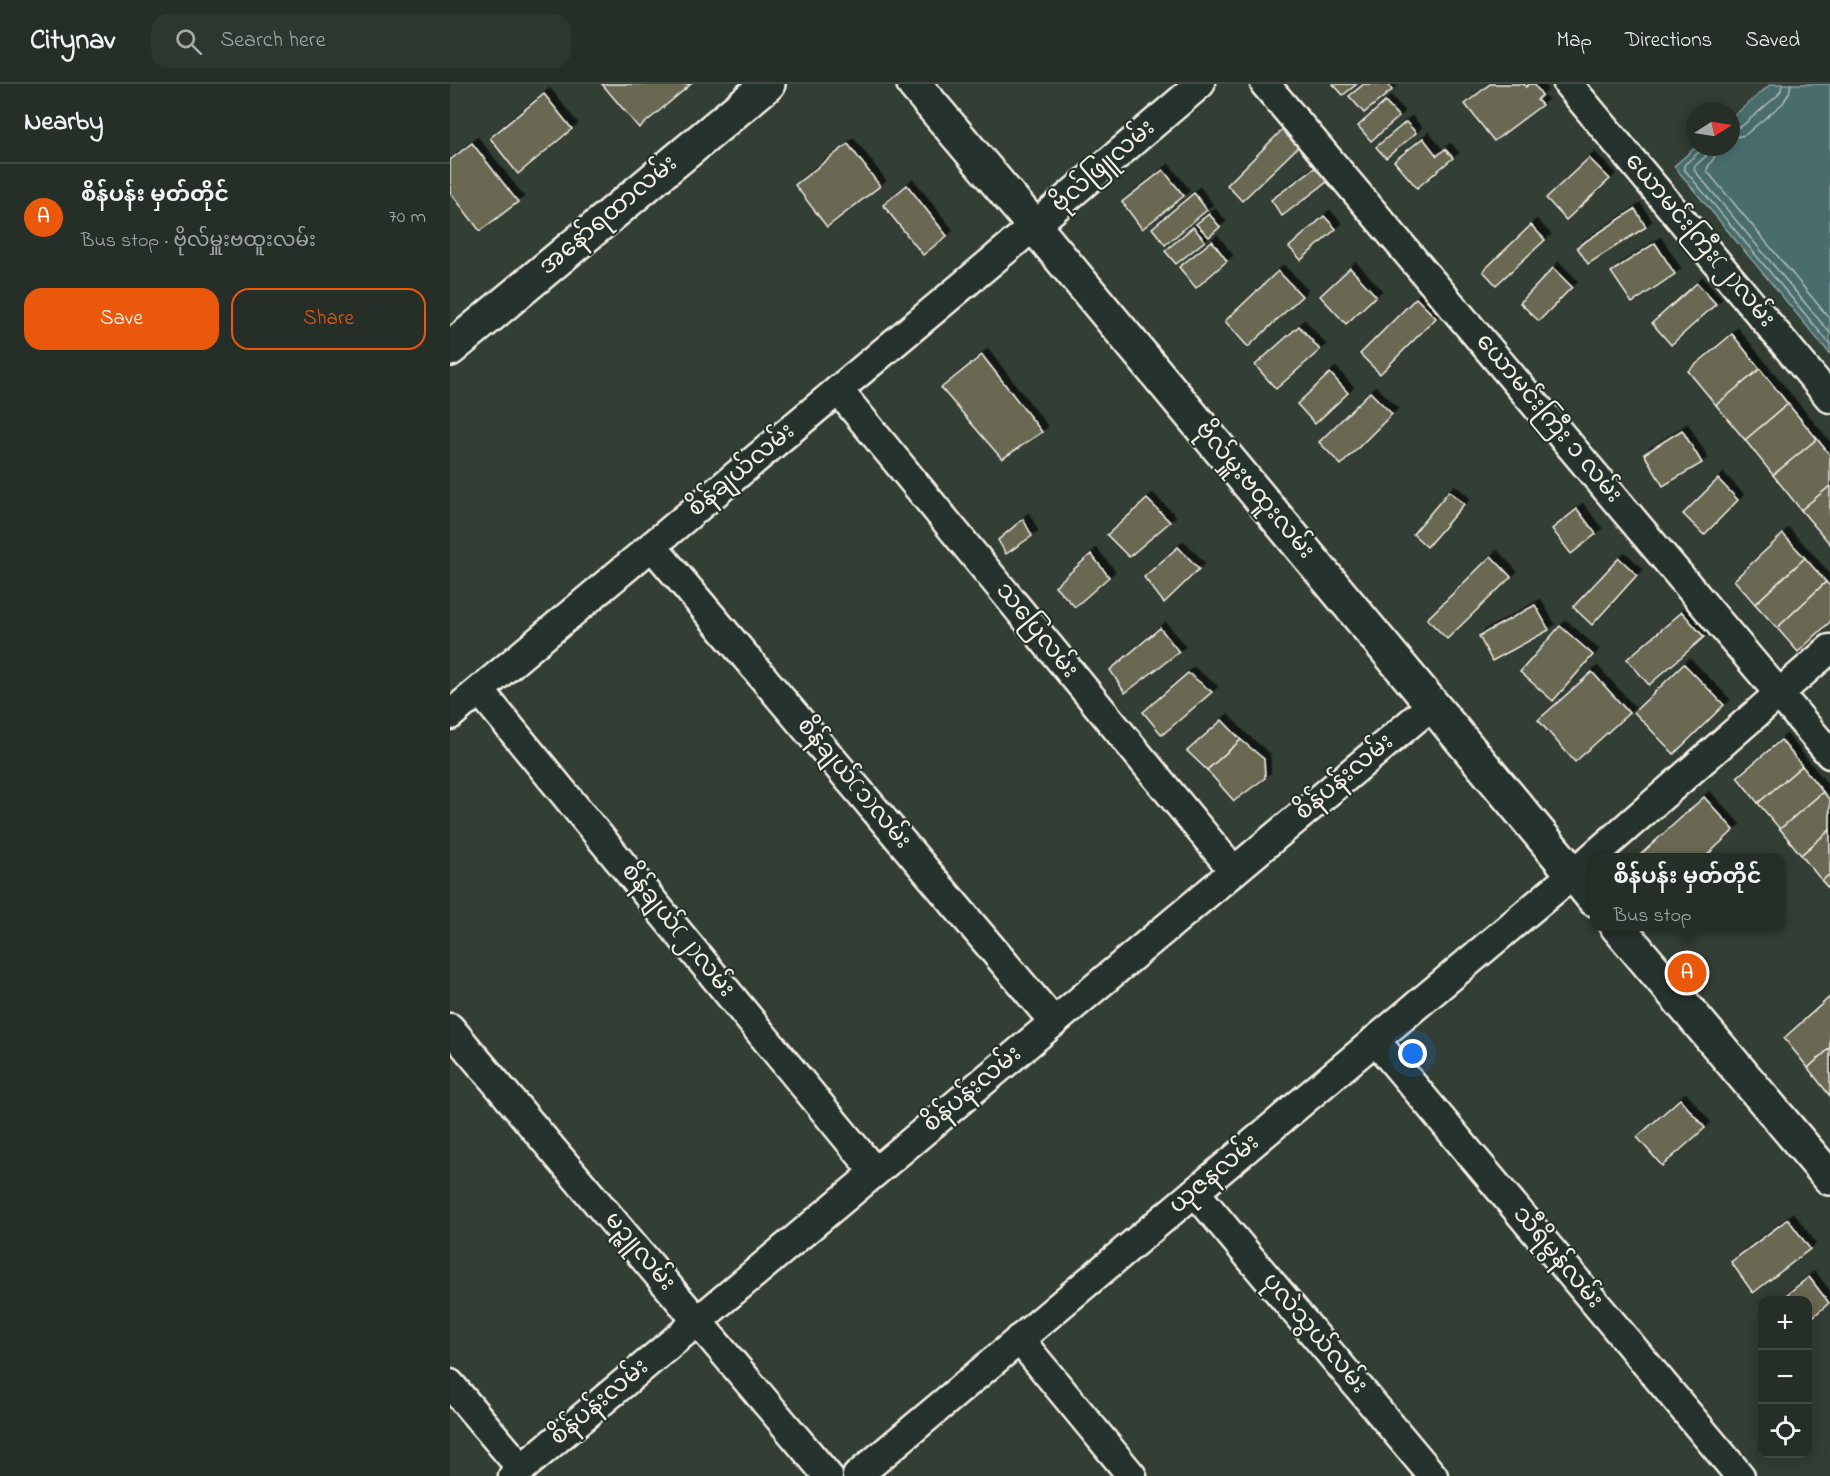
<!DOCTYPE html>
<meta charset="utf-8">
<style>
:root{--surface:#262e28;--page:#2e3630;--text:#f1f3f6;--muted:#a4a8a8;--line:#424a45;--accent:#ea580c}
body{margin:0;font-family:"Indie Flower","Noto Sans Myanmar",sans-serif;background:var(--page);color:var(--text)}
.controls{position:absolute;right:18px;bottom:18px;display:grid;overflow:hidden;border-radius:12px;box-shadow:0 3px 15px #0003}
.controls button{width:54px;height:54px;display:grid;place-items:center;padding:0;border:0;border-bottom:2px solid var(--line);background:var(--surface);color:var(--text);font:30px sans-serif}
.compass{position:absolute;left:1236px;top:18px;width:54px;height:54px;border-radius:50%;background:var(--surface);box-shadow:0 3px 15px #0003;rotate:78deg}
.you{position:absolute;left:963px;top:970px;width:21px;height:21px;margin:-15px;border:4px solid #fff;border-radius:50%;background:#1a73e8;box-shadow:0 0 0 9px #1a73e833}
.badge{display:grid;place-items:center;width:39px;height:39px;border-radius:50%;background:var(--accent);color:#fff;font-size:20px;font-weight:700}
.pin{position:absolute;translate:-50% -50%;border:3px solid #fff;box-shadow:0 2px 6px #0006}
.popup{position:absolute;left:1140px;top:769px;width:195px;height:78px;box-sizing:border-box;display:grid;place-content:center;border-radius:12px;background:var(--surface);filter:drop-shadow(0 2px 4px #0005);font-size:20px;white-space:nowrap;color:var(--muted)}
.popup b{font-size:22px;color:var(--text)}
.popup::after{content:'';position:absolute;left:50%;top:100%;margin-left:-12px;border:12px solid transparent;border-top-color:var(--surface)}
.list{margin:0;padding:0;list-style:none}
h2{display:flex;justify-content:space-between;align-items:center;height:78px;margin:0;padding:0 24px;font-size:26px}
h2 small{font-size:20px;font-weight:400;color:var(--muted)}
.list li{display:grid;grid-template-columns:39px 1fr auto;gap:18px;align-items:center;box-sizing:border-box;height:108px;padding:0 24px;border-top:2px solid var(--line)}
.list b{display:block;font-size:22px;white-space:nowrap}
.list p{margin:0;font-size:20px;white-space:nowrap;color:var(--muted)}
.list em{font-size:20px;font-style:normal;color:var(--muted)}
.actions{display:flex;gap:12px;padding:18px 24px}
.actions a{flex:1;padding:14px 0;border:2px solid var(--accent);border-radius:18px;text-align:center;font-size:21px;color:var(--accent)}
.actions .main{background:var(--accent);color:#fff}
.icon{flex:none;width:33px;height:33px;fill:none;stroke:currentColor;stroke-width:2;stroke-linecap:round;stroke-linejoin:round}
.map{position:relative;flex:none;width:1380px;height:1392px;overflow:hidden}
header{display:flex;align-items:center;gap:36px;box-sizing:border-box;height:84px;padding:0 30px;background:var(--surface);border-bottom:2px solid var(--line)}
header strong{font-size:28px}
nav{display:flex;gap:33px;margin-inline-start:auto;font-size:21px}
.search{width:420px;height:54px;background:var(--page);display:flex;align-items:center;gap:15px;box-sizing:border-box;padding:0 21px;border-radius:18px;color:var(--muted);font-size:22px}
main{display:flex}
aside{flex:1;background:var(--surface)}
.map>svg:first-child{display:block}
.water{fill:#486c6d;stroke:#8da19e;stroke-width:1.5}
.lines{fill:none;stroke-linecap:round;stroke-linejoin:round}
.shore{stroke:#afbcb7;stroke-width:1.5}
.building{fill:#696853;stroke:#f4f1e8;stroke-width:1.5;filter:url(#shadow)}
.street-casing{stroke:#f4f1e8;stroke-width:33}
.secondary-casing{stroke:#f4f1e8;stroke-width:38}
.primary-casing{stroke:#f4f1e8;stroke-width:38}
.street{stroke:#26332d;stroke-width:28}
.secondary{stroke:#26332d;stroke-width:33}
.primary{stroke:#26332d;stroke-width:33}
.labels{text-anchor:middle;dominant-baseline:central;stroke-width:4.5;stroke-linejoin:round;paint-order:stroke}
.street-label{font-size:24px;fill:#f4f1e8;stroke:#26332d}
</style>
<header>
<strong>Citynav</strong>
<div class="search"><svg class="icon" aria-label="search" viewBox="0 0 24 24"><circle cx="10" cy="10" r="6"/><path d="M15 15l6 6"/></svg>Search here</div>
<nav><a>Map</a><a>Directions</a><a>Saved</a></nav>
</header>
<main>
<aside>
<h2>Nearby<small></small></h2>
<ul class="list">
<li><span class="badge">A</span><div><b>စိန်ပန်း မှတ်တိုင်</b><p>Bus stop · ဗိုလ်မှူးဗထူးလမ်း</p></div><em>70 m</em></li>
</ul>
<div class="actions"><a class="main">Save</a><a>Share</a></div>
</aside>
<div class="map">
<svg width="1380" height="1392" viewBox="0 0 1380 1392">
<defs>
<filter id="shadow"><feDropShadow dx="5.5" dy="-5.5" stdDeviation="0" flood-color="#0009"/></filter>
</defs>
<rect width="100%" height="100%" fill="#333e35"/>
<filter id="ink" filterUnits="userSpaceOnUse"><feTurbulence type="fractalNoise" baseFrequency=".0167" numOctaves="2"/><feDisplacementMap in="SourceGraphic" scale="12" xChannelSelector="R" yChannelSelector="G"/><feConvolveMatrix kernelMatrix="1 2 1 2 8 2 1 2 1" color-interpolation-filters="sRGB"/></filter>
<g filter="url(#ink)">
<!-- water -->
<polygon class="water" points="1321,0 1380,0 1380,270 1224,82 1246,63 1281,63 1281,34"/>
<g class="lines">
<!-- shore -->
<g class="shore">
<polyline points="1281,45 1292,42 1327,12 1331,6 1332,0"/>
<polyline points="1281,54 1295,51 1333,19 1339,9 1341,0"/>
<polyline points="1251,63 1249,68 1234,81 1234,85 1380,260"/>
<polyline points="1259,63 1256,72 1245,82 1244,86 1380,249"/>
<path d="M1268,63C1267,75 1257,80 1257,87L1380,235"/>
</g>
</g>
<!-- building -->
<g class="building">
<polygon points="152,0 241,0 189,44"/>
<polygon points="883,0 907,0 893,11"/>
<polygon points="914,0 938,0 942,6 914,29 899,12"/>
<polygon points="1040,0 1074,0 1076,3 1079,0 1084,0 1092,11 1087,16 1092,21 1044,57 1015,20"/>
<polygon points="94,10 122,45 68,90 40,54"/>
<polygon points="935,18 949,33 921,57 908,42"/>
<polygon points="956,38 966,49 936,74 926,63"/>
<polygon points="832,46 848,63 792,117 777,101"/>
<polygon points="973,54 987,72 995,65 1003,74 967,104 944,77"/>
<polygon points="22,59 68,118 30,147 0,108 0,76"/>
<polygon points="398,60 430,102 377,143 345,101"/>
<polygon points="1139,74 1160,95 1116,136 1096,114"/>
<polygon points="866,83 877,98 832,132 821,116"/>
<polygon points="713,86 734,112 692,145 672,118"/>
<polygon points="457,101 497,152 473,171 433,121"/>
<polygon points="744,109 757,126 715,161 702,144"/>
<polygon points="1185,125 1196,143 1138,180 1127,163"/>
<polygon points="759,130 770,143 759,153 746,140"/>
<polygon points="874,132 886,145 851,176 839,163"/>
<polygon points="1081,141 1095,156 1046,201 1033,187"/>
<polygon points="743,143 755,157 726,180 715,167"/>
<polygon points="762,157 777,177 746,204 729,183"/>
<polygon points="1205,159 1225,190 1182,219 1161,188"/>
<polygon points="900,184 926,212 896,240 870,212"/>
<polygon points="1103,184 1122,203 1089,237 1070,219"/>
<polygon points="828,187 852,212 798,263 775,237"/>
<polygon points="1247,199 1266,220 1221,261 1202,239"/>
<polygon points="966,214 986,234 930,290 910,270"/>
<polygon points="849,242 870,266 826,305 805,281"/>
<polygon points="1282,250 1310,285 1266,321 1238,287"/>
<polygon points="532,271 592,348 552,375 491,304"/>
<polygon points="1310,285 1338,320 1295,356 1266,321"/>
<polygon points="880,289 898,309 865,340 847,320"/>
<polygon points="920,308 942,330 891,381 869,358"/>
<polygon points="1338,320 1367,355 1323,391 1295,356"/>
<polygon points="1232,346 1252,379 1213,402 1194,370"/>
<polygon points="1367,355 1380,371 1380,402 1351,426 1323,391"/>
<polygon points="1268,395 1288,416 1254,451 1233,430"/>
<polygon points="1380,402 1380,460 1351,426"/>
<polygon points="999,407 1014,420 977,463 963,450"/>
<polygon points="697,415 720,438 679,473 657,451"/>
<polygon points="1127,425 1146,450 1121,470 1102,445"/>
<polygon points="573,435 582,452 556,470 548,456"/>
<polygon points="1333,450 1355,474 1305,520 1284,496"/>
<polygon points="728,463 749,485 714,519 694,493"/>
<polygon points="641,470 659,493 625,523 605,502"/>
<polygon points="1041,472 1061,493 997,555 977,535"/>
<polygon points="1169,474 1187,491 1142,541 1123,523"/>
<polygon points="1355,474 1376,498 1327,544 1305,520"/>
<polygon points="1376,498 1380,502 1380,538 1348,568 1327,544"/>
<polygon points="1085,521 1099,546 1042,577 1029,552"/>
<polygon points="1232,528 1254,553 1199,601 1177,575"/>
<polygon points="1110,542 1143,571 1103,617 1070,588"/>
<polygon points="710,544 729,568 675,609 660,586"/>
<polygon points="1234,580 1274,621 1224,670 1184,628"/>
<polygon points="1142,588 1179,629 1125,678 1088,636"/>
<polygon points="738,589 762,608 712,651 693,628"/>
<polygon points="772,636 791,656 757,686 737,667"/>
<polygon points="791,656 814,675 815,694 784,717 757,686"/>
<polygon points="1331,656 1352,682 1308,719 1287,693"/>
<polygon points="1352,682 1373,708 1330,745 1308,719"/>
<polygon points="1373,708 1380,716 1380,746 1351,771 1330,745"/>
<polygon points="1254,713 1284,746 1254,774 1191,774 1190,771"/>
<polygon points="1380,746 1380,790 1372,797 1351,771"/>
<polygon points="1380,790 1380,806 1372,797"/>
<polygon points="1380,913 1380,964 1358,984 1334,954"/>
<polygon points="1380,964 1380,1012 1358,984"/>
<polygon points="1230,1015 1255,1044 1212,1082 1187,1053"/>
<polygon points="1338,1135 1360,1165 1303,1209 1281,1178"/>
<polygon points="1359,1193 1379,1219 1358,1237 1358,1216 1331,1215"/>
</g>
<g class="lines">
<!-- street casing -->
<g class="street-casing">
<g id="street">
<polyline points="815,0 1380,670"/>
<polyline points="1118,0 1380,314"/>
<polyline points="388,306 784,787"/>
<polyline points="202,462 604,938"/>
<polyline points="30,607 425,1088"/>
<polyline points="0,631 584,142 750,0"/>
<polyline points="0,944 378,1392"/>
<polyline points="925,956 1290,1392"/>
<polyline points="745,1108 983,1392"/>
<polyline points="569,1255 682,1392"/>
<polyline points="0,1300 72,1385"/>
<polyline points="63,1392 982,621"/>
<polyline points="407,1392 1123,790 1380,565"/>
</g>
</g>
<!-- secondary casing -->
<g class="secondary-casing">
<polyline id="secondary" points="0,265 318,0"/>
</g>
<!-- primary casing -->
<g class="primary-casing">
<g id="primary">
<polyline points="464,0 584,142 1144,815"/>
<polyline points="1167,842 1380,1094"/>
</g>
</g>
<!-- street -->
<use href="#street" class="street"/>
<!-- secondary -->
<use href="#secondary" class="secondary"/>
<!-- primary -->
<use href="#primary" class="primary"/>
</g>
</g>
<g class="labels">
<!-- street labels -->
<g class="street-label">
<text transform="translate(654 83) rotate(-41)">ဗိုလ်ဖြူလမ်း</text>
<text transform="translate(159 132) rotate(-40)">အနော်ရထာလမ်း</text>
<text transform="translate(1249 157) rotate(50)">ယောမင်းကြီး(၂)လမ်း</text>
<text transform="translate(1098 335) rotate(50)">ယောမင်းကြီး ၁ လမ်း</text>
<text transform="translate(292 387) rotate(-40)">စိန်ချယ်လမ်း</text>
<text transform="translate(804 407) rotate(50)">ဗိုလ်မှူးဗထူးလမ်း</text>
<text transform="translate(586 547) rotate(51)">သပြေလမ်း</text>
<text transform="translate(895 694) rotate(-40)">စိန်ပန်းလမ်း</text>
<text transform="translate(403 700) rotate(50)">စိန်ချယ်(၁)လမ်း</text>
<text transform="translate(227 847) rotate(51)">စိန်ချယ်(၂)လမ်း</text>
<text transform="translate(523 1006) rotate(-40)">စိန်ပန်းလမ်း</text>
<text transform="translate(765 1091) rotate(-40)">ယုဇနလမ်း</text>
<text transform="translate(189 1168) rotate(50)">မဉ္ဇူလမ်း</text>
<text transform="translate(1107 1174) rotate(50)">သီရိမွန်လမ်း</text>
<text transform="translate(864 1250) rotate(50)">ပုလဲသွယ်လမ်း</text>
<text transform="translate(150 1319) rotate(-40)">စိန်ပန်းလမ်း</text>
</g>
</g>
</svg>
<div class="controls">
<button>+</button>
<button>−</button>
<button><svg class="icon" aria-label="locate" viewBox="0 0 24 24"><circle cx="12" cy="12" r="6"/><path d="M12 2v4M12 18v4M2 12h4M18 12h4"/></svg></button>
</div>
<svg class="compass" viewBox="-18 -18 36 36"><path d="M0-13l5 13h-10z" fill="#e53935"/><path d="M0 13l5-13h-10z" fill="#a4a8a8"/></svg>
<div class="you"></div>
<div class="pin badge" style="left:1237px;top:889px">A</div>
<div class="popup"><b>စိန်ပန်း မှတ်တိုင်</b>Bus stop</div>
</div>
</main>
